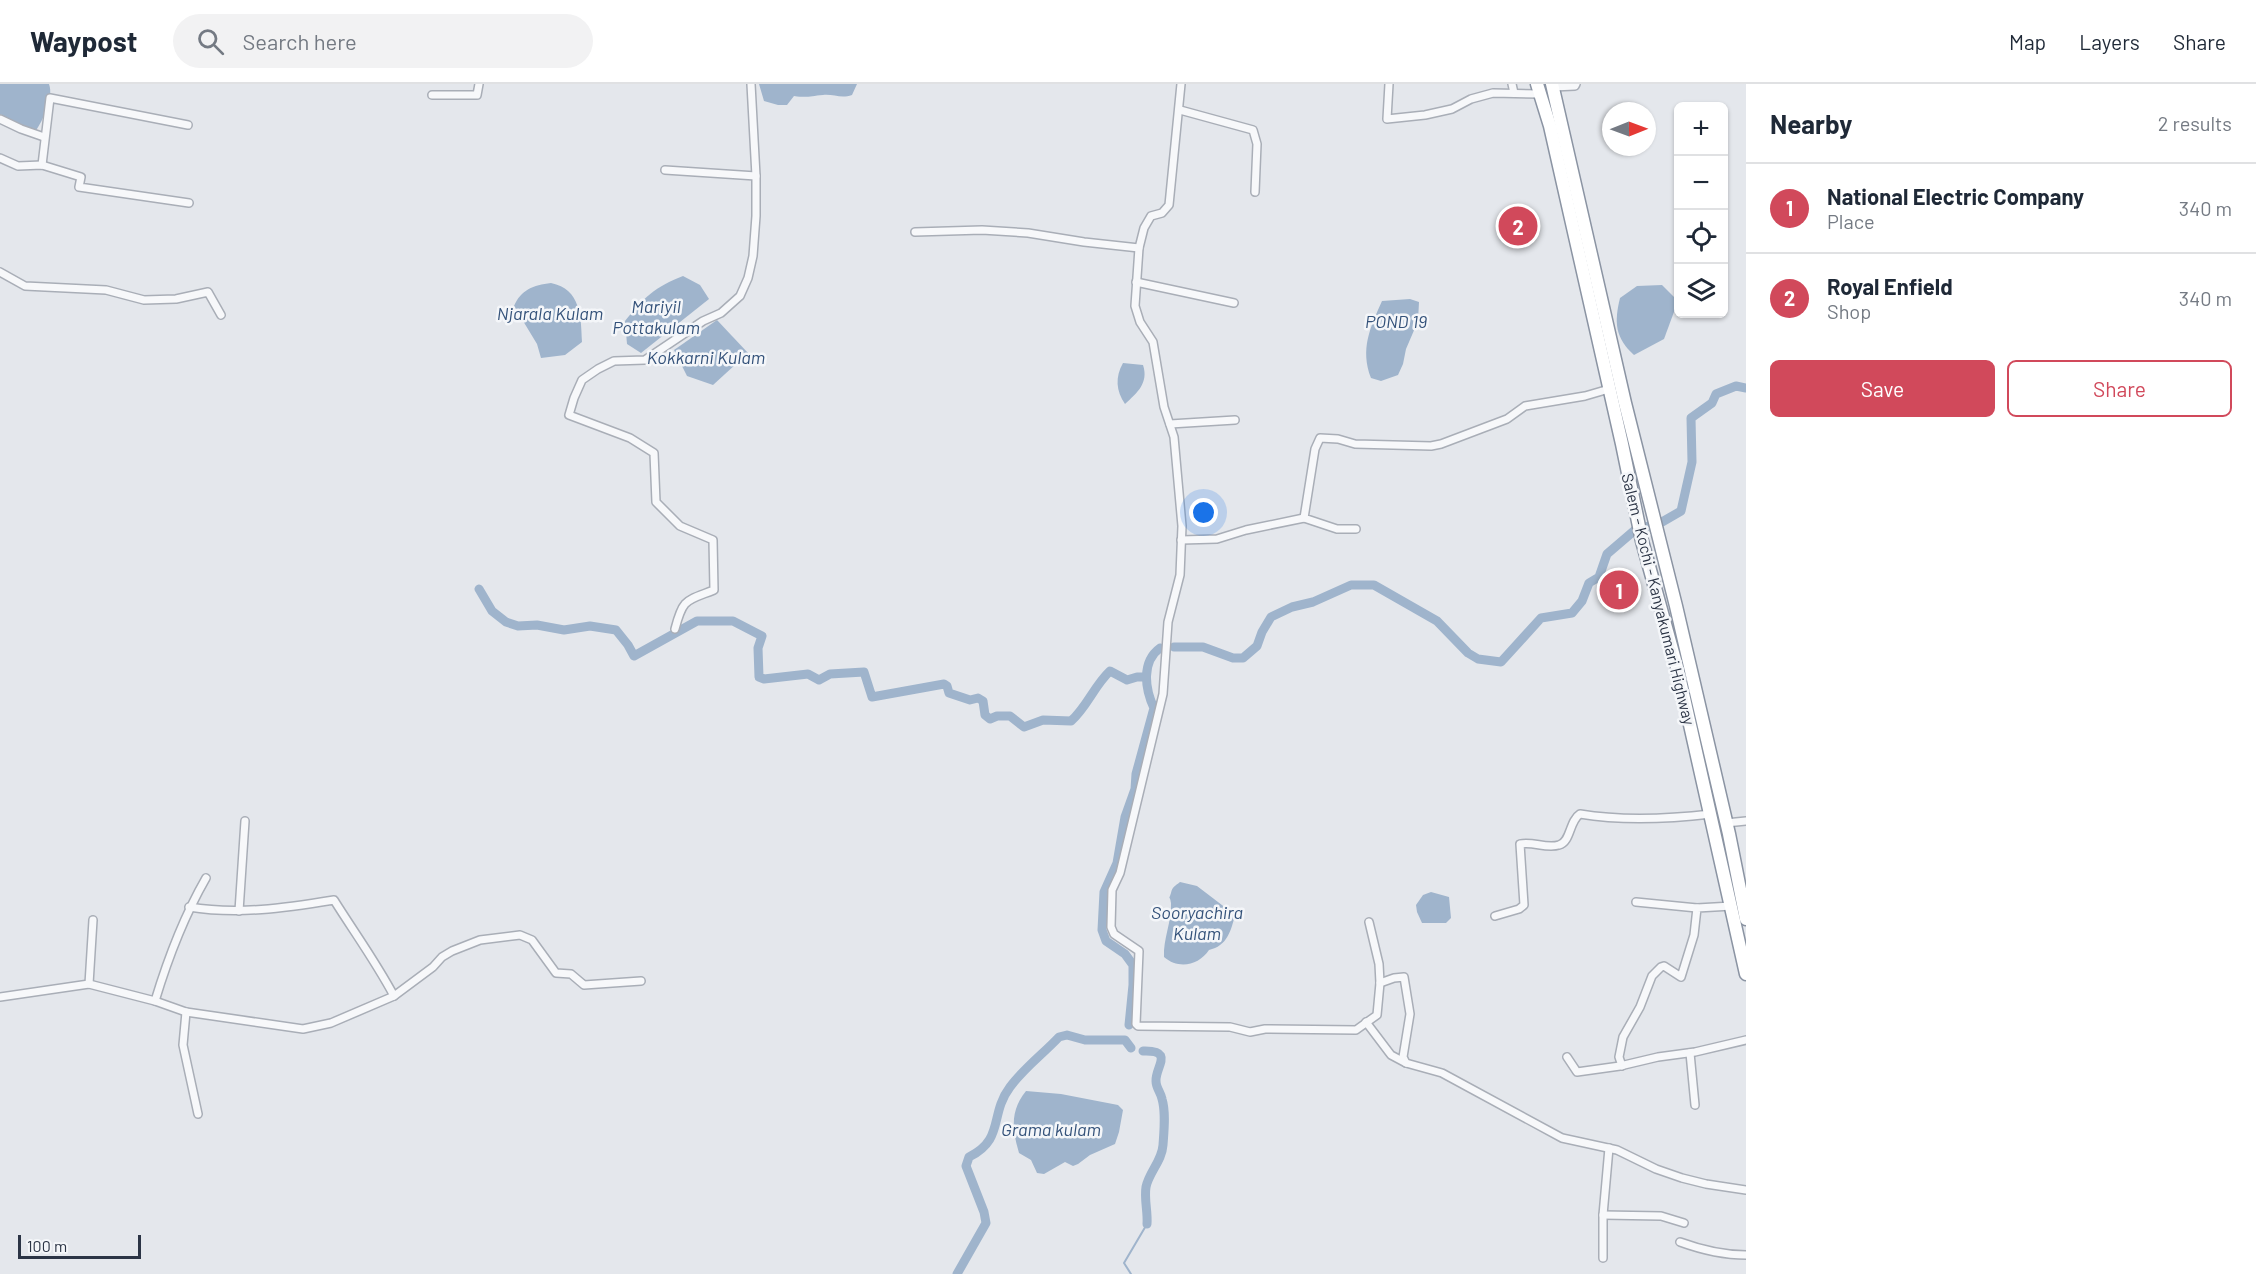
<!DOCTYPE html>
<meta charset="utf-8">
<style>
:root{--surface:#fff;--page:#f2f2f3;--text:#1f2937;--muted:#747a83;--line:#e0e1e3;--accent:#d1495b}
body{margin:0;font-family:Barlow,sans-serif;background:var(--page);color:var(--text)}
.controls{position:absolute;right:18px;top:18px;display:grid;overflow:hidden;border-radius:9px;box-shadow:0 2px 4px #0004}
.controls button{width:54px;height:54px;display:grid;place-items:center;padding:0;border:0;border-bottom:2px solid var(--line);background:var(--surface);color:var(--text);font:30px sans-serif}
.compass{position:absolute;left:1602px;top:18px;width:54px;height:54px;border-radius:50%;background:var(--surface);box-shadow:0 2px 4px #0004;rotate:89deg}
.scale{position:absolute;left:18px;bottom:15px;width:123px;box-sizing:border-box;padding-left:6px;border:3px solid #2b3445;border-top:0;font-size:16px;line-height:21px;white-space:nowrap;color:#2b3445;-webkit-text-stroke:4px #f4f6f9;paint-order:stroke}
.you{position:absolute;left:1204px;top:429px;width:21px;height:21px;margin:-15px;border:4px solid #fff;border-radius:50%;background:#1a73e8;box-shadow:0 0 0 9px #1a73e833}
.badge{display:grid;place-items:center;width:39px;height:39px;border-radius:50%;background:var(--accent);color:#fff;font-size:20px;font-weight:700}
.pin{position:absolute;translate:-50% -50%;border:3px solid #fff;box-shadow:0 2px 6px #0006}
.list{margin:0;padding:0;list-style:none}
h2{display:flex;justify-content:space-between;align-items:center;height:78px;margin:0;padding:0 24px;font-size:26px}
h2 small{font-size:20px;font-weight:400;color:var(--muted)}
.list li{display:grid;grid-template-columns:39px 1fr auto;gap:18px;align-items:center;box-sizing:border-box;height:90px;padding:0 24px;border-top:2px solid var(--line)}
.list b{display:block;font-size:22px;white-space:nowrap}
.list p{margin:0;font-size:20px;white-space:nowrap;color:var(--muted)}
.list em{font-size:20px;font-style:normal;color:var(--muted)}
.actions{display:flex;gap:12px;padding:18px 24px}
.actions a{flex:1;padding:14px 0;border:2px solid var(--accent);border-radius:9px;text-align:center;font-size:21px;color:var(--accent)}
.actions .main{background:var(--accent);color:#fff}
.icon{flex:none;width:33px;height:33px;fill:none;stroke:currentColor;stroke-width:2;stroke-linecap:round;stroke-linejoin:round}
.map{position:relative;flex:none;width:1746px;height:1190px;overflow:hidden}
header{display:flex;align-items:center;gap:36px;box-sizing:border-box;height:84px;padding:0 30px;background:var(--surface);border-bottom:2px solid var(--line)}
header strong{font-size:28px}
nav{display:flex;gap:33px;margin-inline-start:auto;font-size:21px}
.search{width:420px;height:54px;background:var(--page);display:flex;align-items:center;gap:15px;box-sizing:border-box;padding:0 21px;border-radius:33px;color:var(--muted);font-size:22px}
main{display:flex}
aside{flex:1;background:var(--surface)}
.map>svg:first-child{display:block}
.water{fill:#9fb4cc}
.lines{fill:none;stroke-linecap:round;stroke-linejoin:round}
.stream{stroke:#9fb4cc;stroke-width:2}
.canal{stroke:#9fb4cc;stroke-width:9}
.street-casing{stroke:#a9aeb7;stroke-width:10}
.highway-casing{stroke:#8b94a3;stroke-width:15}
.street{stroke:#f7f8fa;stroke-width:7}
.highway{stroke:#fff;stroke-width:12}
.labels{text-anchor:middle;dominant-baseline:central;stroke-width:5;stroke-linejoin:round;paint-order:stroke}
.street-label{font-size:16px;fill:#2b3445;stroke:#f4f6f9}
.water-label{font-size:18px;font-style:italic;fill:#34527a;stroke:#f4f6f9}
</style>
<header>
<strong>Waypost</strong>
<div class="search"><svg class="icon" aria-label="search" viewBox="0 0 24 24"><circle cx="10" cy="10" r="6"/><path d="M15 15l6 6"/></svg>Search here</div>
<nav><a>Map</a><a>Layers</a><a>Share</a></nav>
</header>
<main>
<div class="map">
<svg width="1746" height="1190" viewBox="0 0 1746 1190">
<rect width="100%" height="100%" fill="#e4e7ec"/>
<!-- water -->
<g class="water">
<path d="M0,0H49C54,14 43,36 35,48L0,30Z"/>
<path d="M759,0H857L852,11C841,15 834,10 823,11C810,12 808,14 794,12L787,21H778L764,17Z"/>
<path d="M683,192L700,201L709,215L641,269L627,260L625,237C642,215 656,202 683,192Z"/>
<path d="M551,199C581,205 581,233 582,258L565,271L541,274L537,260L514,222C521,206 533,201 551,199Z"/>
<path d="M1637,202L1662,201L1678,217L1664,255L1634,271C1615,254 1614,238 1620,214Z"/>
<path d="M1410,215L1419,218L1418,237L1406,265L1403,280L1398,291L1381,297L1371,294C1360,265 1370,244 1382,217Z"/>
<polygon points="717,236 748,269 713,301 687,292 674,266"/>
<path d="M1123,279L1143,281C1149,299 1137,309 1125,320C1116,307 1115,293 1123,279Z"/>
<path d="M1180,798L1197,802L1235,831C1231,847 1227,862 1209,866C1199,881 1179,886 1164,873C1163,855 1172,837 1171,819C1170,810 1168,818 1171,809C1172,803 1175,802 1180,798Z"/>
<polygon points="1431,808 1449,813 1451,834 1446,839 1422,839 1417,828 1416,821 1423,811"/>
<path d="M1026,1007L1061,1010L1118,1021L1123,1026L1119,1048L1115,1060L1090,1071L1078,1080L1073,1082L1065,1078L1044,1090L1037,1089L1031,1076L1019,1069C1012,1045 1010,1027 1026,1007Z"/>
</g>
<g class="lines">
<!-- stream -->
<polyline class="stream" points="1131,1190 1124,1179 1147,1140"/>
<!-- canal -->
<g class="canal">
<path d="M479,505L492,527L506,538L518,542L537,541L564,546L590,542L616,546L628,561L634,572L697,537H733L762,552L758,564L759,593L764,595L808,590L819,596L830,590L864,588L872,613L944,600L947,602L949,609L970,616L978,614L983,617L985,631L990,635L997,632H1010L1024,643L1043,636L1071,637C1087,623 1094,602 1110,587L1127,596L1137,593H1146"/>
<polyline points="1174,563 1203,563 1233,574 1243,574 1257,562 1262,548 1271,533 1292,523 1313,518 1351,501 1374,501 1437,537 1468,569 1478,575 1501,578 1541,534 1572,529 1582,517 1589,499 1599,493 1607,470 1635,446 1662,438 1681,427 1692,378 1691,334 1712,319 1716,310 1736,302 1746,304"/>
<path d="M1129,941L1133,901V881L1125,870L1106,857L1102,846L1104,808L1117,779L1125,733L1135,705L1136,690L1154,624C1145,605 1141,578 1160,564"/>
<path d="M1143,967C1175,966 1155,983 1156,997C1156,1004 1161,1009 1162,1015C1166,1028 1164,1047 1163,1061C1162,1077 1149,1088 1146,1103C1144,1115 1148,1128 1147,1140"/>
<path d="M957,1190L986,1139L984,1128L966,1082L969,1073C1005,1055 989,1031 1010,1003C1024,984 1043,970 1059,953L1067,951L1085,956H1125L1131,964"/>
</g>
<!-- street casing -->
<g class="street-casing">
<g id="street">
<polyline points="1181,0 1169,121 1162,129 1151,132 1144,144 1139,164 1135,222 1140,238 1153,258 1164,323 1174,353 1182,442 1180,491 1168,538 1163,610 1120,789 1112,806 1111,843 1114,850 1139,867 1136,940 1138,942 1230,943 1250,948 1265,945 1356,946 1377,931 1380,899 1379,880 1369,838"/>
<polyline points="1389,0 1387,35 1425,31 1452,25 1471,15 1493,9 1539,10"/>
<polyline points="1512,0 1514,9"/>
<polyline points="1553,3 1575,2 1576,0"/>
<polyline points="432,11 477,11 479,0"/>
<polyline points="1180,26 1253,46 1257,60 1255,108"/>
<polyline points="0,35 21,45 44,53"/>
<polyline points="0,74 18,82 42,81 81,93 79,103 189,119"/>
<polyline points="42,81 50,14 188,41"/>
<polyline points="665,86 756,92"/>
<polyline points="915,148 982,146 1028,149 1084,158 1139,164"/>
<polyline points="0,188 25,202 106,206 144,216 176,215 208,208 221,231"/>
<polyline points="1136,198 1234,219"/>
<polyline points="1170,340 1235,336"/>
<polyline points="1356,445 1337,445 1304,434 1315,365 1320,354 1338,355 1355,360 1431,362 1441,360 1507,335 1525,322 1585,312 1609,305"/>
<polyline points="1181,456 1217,455 1246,446 1304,434"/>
<path d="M675,545C683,514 686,517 714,506L713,456L680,442L656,418L654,369L630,354L569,331L574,314L582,296L598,285L614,277L645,276L703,237L721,229L740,212L748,194L753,172L756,132V92L751,0"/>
<polyline points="1726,739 1746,737"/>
<polyline points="1636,818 1697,824"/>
<path d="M189,823C238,831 285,824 334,816C354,848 376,878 394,912"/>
<polyline points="239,827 245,737"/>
<path d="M1495,832L1519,825L1524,821L1520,760C1533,757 1546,765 1559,761C1571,758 1569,737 1580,730C1622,737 1668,735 1711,730"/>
<polyline points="1380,899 1394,894 1404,893 1410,930 1403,973 1406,979 1442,989 1562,1054 1617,1066 1656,1085 1682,1094 1706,1100 1746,1106"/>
<polyline points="89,900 93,836"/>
<polyline points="0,913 89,900 155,917 186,928 303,945 331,939 394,912 433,883 442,873 452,867 480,856 520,851 532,856 556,889 571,890 584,901 641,897"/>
<path d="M155,917C168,874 183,834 206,794"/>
<polyline points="186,928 183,961 198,1030"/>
<polyline points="1366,938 1391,971 1406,979"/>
<polyline points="1690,969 1695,1021"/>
<polyline points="1567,973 1577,988 1620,982 1658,973 1695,968 1746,956"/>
<polyline points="1622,982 1619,973 1623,953 1640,923 1652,892 1661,883 1664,882 1681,893 1694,851 1697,824 1732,822"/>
<polyline points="1603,1131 1661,1132 1684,1139"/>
<path d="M1680,1158C1702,1166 1723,1171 1746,1171"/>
<polyline points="1603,1174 1603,1131 1609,1064"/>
</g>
</g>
<!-- highway casing -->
<g class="highway-casing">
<g id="highway">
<polyline points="1537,0 1550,42 1622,360 1642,457 1677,583 1746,890"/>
<polyline points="1552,0 1625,319 1676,522 1729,750 1746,835"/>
</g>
</g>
<!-- street -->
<use href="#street" class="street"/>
<!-- highway -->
<use href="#highway" class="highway"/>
</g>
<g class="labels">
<!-- street labels -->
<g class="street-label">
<text transform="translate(1659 515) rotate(76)">Salem - Kochi - Kanyakumari Highway</text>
</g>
<!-- water labels -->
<g class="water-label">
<text x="656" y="222">Mariyil<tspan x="656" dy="21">Pottakulam</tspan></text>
<text x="550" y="229">Njarala Kulam</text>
<text x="1396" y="237">POND 19</text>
<text x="706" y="273">Kokkarni Kulam</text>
<text x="1197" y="828">Sooryachira<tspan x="1197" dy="21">Kulam</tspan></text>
<text x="1051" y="1045">Grama kulam</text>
</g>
</g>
</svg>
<div class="controls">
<button>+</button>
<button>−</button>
<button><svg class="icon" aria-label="locate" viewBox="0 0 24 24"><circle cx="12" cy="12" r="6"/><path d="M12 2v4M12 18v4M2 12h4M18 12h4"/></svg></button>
<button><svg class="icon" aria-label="layers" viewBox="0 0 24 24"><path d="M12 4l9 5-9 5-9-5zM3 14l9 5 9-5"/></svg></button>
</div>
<svg class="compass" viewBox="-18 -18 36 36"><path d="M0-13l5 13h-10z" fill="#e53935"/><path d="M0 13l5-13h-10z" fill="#747a83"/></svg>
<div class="scale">100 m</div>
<div class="you"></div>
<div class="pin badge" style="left:1619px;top:506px">1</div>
<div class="pin badge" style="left:1518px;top:142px">2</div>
</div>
<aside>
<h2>Nearby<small>2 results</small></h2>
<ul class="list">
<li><span class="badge">1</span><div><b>National Electric Company</b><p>Place</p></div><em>340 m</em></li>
<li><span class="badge">2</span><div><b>Royal Enfield</b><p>Shop</p></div><em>340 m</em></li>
</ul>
<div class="actions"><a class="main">Save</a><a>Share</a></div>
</aside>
</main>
